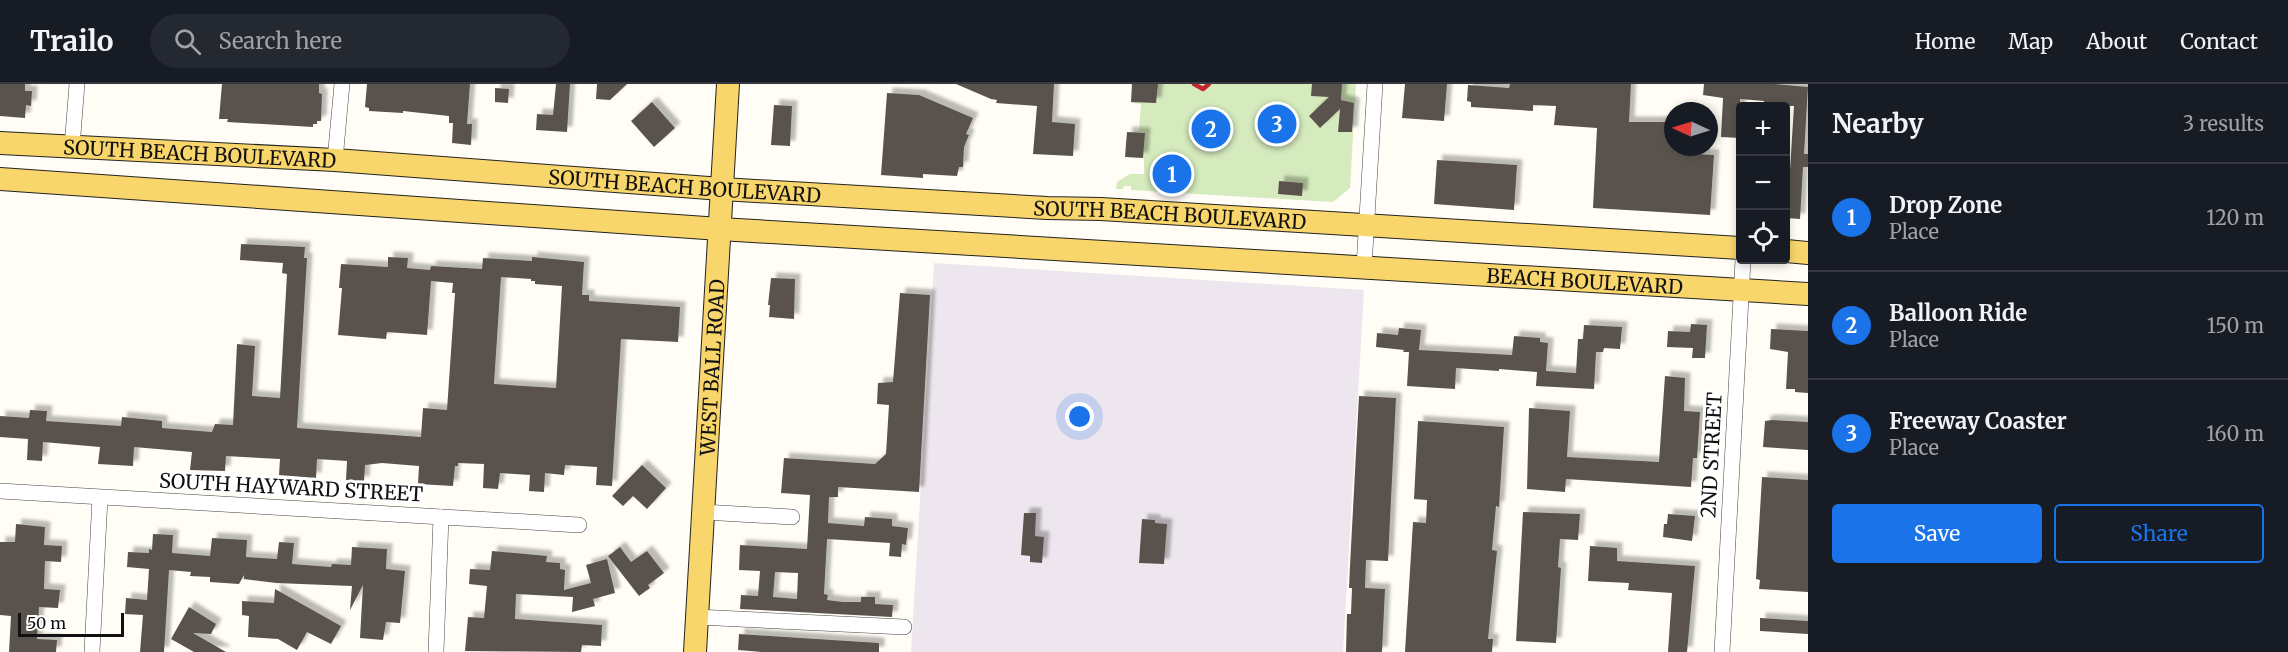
<!DOCTYPE html>
<meta charset="utf-8">
<style>
:root{--surface:#171b24;--page:#242831;--text:#f1f3f6;--muted:#9ea1a6;--line:#363941;--accent:#1a73e8}
body{margin:0;font-family:Merriweather,serif;background:var(--page);color:var(--text)}
.controls{position:absolute;right:18px;top:18px;display:grid;overflow:hidden;border-radius:6px;box-shadow:0 3px 9px #0003}
.controls button{width:54px;height:54px;display:grid;place-items:center;padding:0;border:0;border-bottom:2px solid var(--line);background:var(--surface);color:var(--text);font:30px sans-serif}
.compass{position:absolute;left:1664px;top:18px;width:54px;height:54px;border-radius:50%;background:var(--surface);box-shadow:0 3px 9px #0003;rotate:274deg}
.scale{position:absolute;left:18px;bottom:15px;width:106px;box-sizing:border-box;padding-left:6px;border:3px solid #111;border-top:0;font-size:16px;line-height:21px;white-space:nowrap;color:#111;-webkit-text-stroke:4px #fff;paint-order:stroke}
.you{position:absolute;left:1080px;top:333px;width:21px;height:21px;margin:-15px;border:4px solid #fff;border-radius:50%;background:#1a73e8;box-shadow:0 0 0 9px #1a73e833}
.badge{display:grid;place-items:center;width:39px;height:39px;border-radius:50%;background:var(--accent);color:#fff;font-size:20px;font-weight:700}
.pin{position:absolute;translate:-50% -50%;border:3px solid #fff;box-shadow:0 2px 6px #0006}
.list{margin:0;padding:0;list-style:none}
h2{display:flex;justify-content:space-between;align-items:center;height:78px;margin:0;padding:0 24px;font-size:26px}
h2 small{font-size:20px;font-weight:400;color:var(--muted)}
.list li{display:grid;grid-template-columns:39px 1fr auto;gap:18px;align-items:center;box-sizing:border-box;height:108px;padding:0 24px;border-top:2px solid var(--line)}
.list b{display:block;font-size:22px;white-space:nowrap}
.list p{margin:0;font-size:20px;white-space:nowrap;color:var(--muted)}
.list em{font-size:20px;font-style:normal;color:var(--muted)}
.actions{display:flex;gap:12px;padding:18px 24px}
.actions a{flex:1;padding:14px 0;border:2px solid var(--accent);border-radius:6px;text-align:center;font-size:21px;color:var(--accent)}
.actions .main{background:var(--accent);color:#fff}
.icon{flex:none;width:33px;height:33px;fill:none;stroke:currentColor;stroke-width:2;stroke-linecap:round;stroke-linejoin:round}
.map{position:relative;flex:none;width:1808px;height:568px;overflow:hidden}
header{display:flex;align-items:center;gap:36px;box-sizing:border-box;height:84px;padding:0 30px;background:var(--surface);border-bottom:2px solid var(--line)}
header strong{font-size:28px}
nav{display:flex;gap:33px;margin-inline-start:auto;font-size:21px}
.search{width:420px;height:54px;background:var(--page);display:flex;align-items:center;gap:15px;box-sizing:border-box;padding:0 21px;border-radius:33px;color:var(--muted);font-size:22px}
main{display:flex}
aside{flex:1;background:var(--surface)}
.map>svg:first-child{display:block}
.industrial{fill:#eee6ef}
.green{fill:#d5ebbd}
.building{fill:#5a524d;fill-rule:evenodd;filter:url(#shadow)}
.lines{fill:none;stroke-linecap:round;stroke-linejoin:round}
.minor-casing{stroke:#444;stroke-width:16}
.primary-casing{stroke:#222;stroke-width:24}
.minor{stroke:#fff;stroke-width:15}
.primary{stroke:#f9d66b;stroke-width:22}
.rail{stroke:#c4262e;stroke-width:4.5}
.labels{text-anchor:middle;dominant-baseline:central;stroke-width:6;stroke-linejoin:round;paint-order:stroke}
.street-label{font-size:20px;fill:#111;stroke:#fff}
</style>
<header>
<strong>Trailo</strong>
<div class="search"><svg class="icon" aria-label="search" viewBox="0 0 24 24"><circle cx="10" cy="10" r="6"/><path d="M15 15l6 6"/></svg>Search here</div>
<nav><a>Home</a><a>Map</a><a>About</a><a>Contact</a></nav>
</header>
<main>
<div class="map">
<svg width="1808" height="568" viewBox="0 0 1808 568">
<defs>
<filter id="shadow"><feDropShadow dx="5.5" dy="-5.5" stdDeviation="1.5" flood-color="#0004"/></filter>
</defs>
<rect width="100%" height="100%" fill="#fffdf5"/>
<!-- industrial -->
<polygon class="industrial" points="934,179 1364,206 1343,568 911,568"/>
<!-- green -->
<path class="green" d="M1129,0H1356L1350,104L1333,118L1131,106V102H1124L1123,105H1116L1117,98L1130,90H1144V73C1141,73 1137,73 1134,72C1119,66 1126,47 1139,47L1141,20L1132,19L1133,2Z"/>
<!-- building -->
<g class="building">
<polygon points="0,0 25,0 25,7 32,7 31,22 26,21 25,34 0,32"/>
<polygon points="222,0 319,0 319,9 322,10 321,37 317,37 317,40 313,40 313,43 227,38 228,35 219,35"/>
<polygon points="367,0 470,0 467,40 472,40 471,61 452,59 453,39 449,39 449,32 403,27 403,29 369,27 369,24 365,23"/>
<polygon points="556,0 570,0 567,48 536,46 537,30 553,31"/>
<polygon points="597,0 627,0 610,16 596,15"/>
<polygon points="956,0 1054,0 1052,38 1075,40 1073,72 1033,70 1037,22 996,19 997,16 991,15"/>
<polygon points="1132,0 1158,0 1156,19 1131,18"/>
<polygon points="1312,0 1342,0 1341,16 1354,19 1352,48 1338,48 1340,25 1320,44 1309,32 1329,13 1311,12"/>
<polygon points="1405,0 1447,0 1444,37 1402,34"/>
<polygon points="1510,0 1631,0 1629,38 1673,38 1673,63 1679,63 1679,69 1714,71 1710,131 1593,124 1597,44 1554,41 1556,22 1533,21 1533,27 1471,23 1471,18 1467,17 1468,1 1509,4"/>
<polygon points="1704,0 1775,0 1808,3 1804,70 1808,70 1808,83 1803,83 1800,135 1787,134 1794,22 1764,22 1764,17 1740,15 1740,54 1721,53 1723,14 1703,11"/>
<polygon points="495,4 509,5 508,19 495,18"/>
<polygon points="887,9 919,11 973,34 966,50 969,51 964,63 963,83 959,83 957,92 923,90 923,94 881,91"/>
<polygon points="652,18 675,44 654,63 631,37"/>
<polygon points="774,21 792,22 790,62 771,61"/>
<polygon points="1127,48 1145,49 1143,74 1125,73"/>
<polygon points="1437,76 1517,81 1514,126 1434,120"/>
<polygon points="1279,97 1303,99 1302,112 1278,110"/>
<path d="M241,160L305,163L304,174H307L297,344L421,353L423,324L447,326L455,209H452L453,199L431,197L427,251L387,248L386,255L338,251L342,204H339L341,180L388,183V173L408,174L407,184L430,186L431,182L482,185L483,174L532,177V173L584,178L582,211H589V217L680,223L678,258L621,255L612,402L596,401L597,383L565,381L564,391L545,389L544,408L529,407L530,391L500,389L498,405L483,404L484,380L458,379V382H455L453,402L418,400L419,382L382,379L365,381L364,398L346,396L347,377L317,375L316,394L279,391L280,375L226,372L225,387L190,386L192,368L134,363L133,382L98,380L100,363L43,358L42,377L27,376L28,355L0,353V332L29,334L30,326L47,327L46,337L121,342L122,333L162,337V344L212,348L215,340L233,341L237,260L255,262L252,312L280,314L287,190L282,189L283,179L240,176ZM501,193L531,195V197H535V200L562,202L556,304L494,300Z"/>
<polygon points="771,194 795,195 794,235 769,233 770,221 768,221"/>
<path d="M900,209L930,211L919,408L838,403V413H829L828,439L864,442L865,433L892,435V442L908,444L906,461L902,460L901,473L889,472L890,459L827,455L824,510L828,511L827,516L843,518H861V513H875V520L893,521L892,533L740,525L741,511L758,512L760,487L739,486L740,461L807,465L810,411L781,409L784,374L875,380L886,370L889,321L877,320L878,299L893,298ZM775,488L798,489L797,515L773,513Z"/>
<polygon points="1691,240 1707,241 1705,274 1692,274 1693,264 1667,263 1668,247 1690,248"/>
<polygon points="1584,241 1622,243 1620,265 1604,264 1603,268 1596,268 1594,305 1536,302 1537,288 1499,285 1499,287 1456,284 1455,305 1407,302 1409,268 1403,268 1404,266 1376,263 1377,249 1398,251 1399,244 1421,246 1419,266 1512,271 1514,252 1540,254 1540,258 1548,259 1546,287 1576,289 1578,255 1583,255"/>
<polygon points="1771,245 1808,247 1808,309 1795,308 1795,305 1786,305 1788,268 1770,265"/>
<polygon points="1665,292 1685,294 1684,327 1700,328 1697,374 1693,374 1691,403 1566,395 1565,408 1527,405 1529,324 1570,327 1567,373 1659,378"/>
<polygon points="1359,312 1396,314 1388,477 1366,476 1365,504 1385,505 1382,568 1346,568 1347,530 1351,530 1352,504 1349,504 1350,482"/>
<polygon points="1772,336 1808,338 1808,366 1763,363 1765,337"/>
<polygon points="1418,337 1504,343 1499,423 1496,422 1492,466 1497,467 1488,555 1493,555 1492,568 1405,568 1413,438 1426,439 1427,416 1414,415"/>
<polygon points="642,381 666,404 647,425 633,412 623,422 612,412"/>
<polygon points="1762,393 1808,396 1808,508 1759,505 1760,496 1756,495"/>
<polygon points="1523,428 1580,430 1578,456 1560,455 1558,483 1561,484 1556,559 1516,557"/>
<polygon points="1024,429 1036,429 1035,452 1044,453 1042,479 1030,478 1030,472 1021,471"/>
<polygon points="1668,430 1695,432 1692,457 1663,453 1664,440 1667,440"/>
<polygon points="1142,435 1155,436 1155,439 1167,440 1164,480 1139,479"/>
<polygon points="16,440 45,443 44,461 62,462 61,478 45,477 44,505 60,506 58,524 39,523 37,555 57,556 56,568 9,568 11,532 0,531 0,458 15,458"/>
<polygon points="153,450 173,451 172,469 210,472 212,454 247,456 246,473 277,475 279,458 294,459 292,480 331,483 332,480 351,481 352,463 387,465 386,485 405,487 400,539 386,538 383,556 360,554 363,501 350,526 352,502 276,499 244,495 244,491 239,500 210,498 210,493 190,492 191,488 169,486 164,568 140,568 143,531 125,530 126,514 147,516 149,485 127,483 128,468 149,469 149,465 152,466"/>
<polygon points="1590,462 1617,464 1617,477 1695,482 1687,568 1668,568 1672,509 1628,506 1629,499 1588,497"/>
<polygon points="620,463 631,478 647,467 664,489 648,501 650,504 639,512 608,472"/>
<polygon points="492,467 547,472 546,478 560,479 560,485 565,486 564,506 591,499 586,481 607,475 615,509 593,515 595,522 572,528 573,513 516,510 515,535 602,541 601,562 582,561 581,568 465,567 468,533 484,534 487,502 469,500 470,485 490,486"/>
<polygon points="275,505 341,542 331,560 307,548 297,566 278,555 248,553 249,532 242,531 242,517 274,519"/>
<polygon points="189,523 216,540 211,550 193,549 226,568 194,568 171,555"/>
<polygon points="1760,534 1808,537 1808,550 1760,547"/>
<polygon points="739,550 879,559 879,568 762,568 738,566"/>
</g>
<g class="lines">
<!-- minor casing -->
<g class="minor-casing">
<g id="minor">
<polyline points="72,63 77,0"/>
<polyline points="335,76 342,0"/>
<polyline points="1364,183 1375,0"/>
<polyline points="0,407 579,441"/>
<polyline points="703,428 792,433"/>
<polyline points="697,533 904,543"/>
<polyline points="92,568 100,414"/>
<polyline points="436,568 441,433"/>
<polyline points="1722,568 1743,176"/>
</g>
</g>
<!-- primary casing -->
<g class="primary-casing">
<g id="primary">
<path id="s1" d="M0,59L335,76L722,105L1047,124L1101,125L1740,164"/>
<path id="s2" d="M0,95L720,145L1808,210"/>
<polyline points="1786,167 1808,169"/>
<path id="s3" d="M695,568L728,0"/>
</g>
</g>
<!-- minor -->
<use href="#minor" class="minor"/>
<!-- primary -->
<use href="#primary" class="primary"/>
<!-- rail -->
<polyline class="rail" points="1194,0 1203,5 1209,0"/>
</g>
<g class="labels">
<!-- street labels -->
<g class="street-label">
<text stroke="none"><textPath href="#s1" startOffset="200">SOUTH BEACH BOULEVARD</textPath></text>
<text stroke="none"><textPath href="#s1" startOffset="686">SOUTH BEACH BOULEVARD</textPath></text>
<text stroke="none"><textPath href="#s1" startOffset="1172">SOUTH BEACH BOULEVARD</textPath></text>
<text stroke="none"><textPath href="#s2" startOffset="1588">BEACH BOULEVARD</textPath></text>
<text stroke="none"><textPath href="#s3" startOffset="285">WEST BALL ROAD</textPath></text>
<text transform="translate(1711 371) rotate(-87)">2ND STREET</text>
<text transform="translate(291 403) rotate(3)">SOUTH HAYWARD STREET</text>
</g>
</g>
</svg>
<div class="controls">
<button>+</button>
<button>−</button>
<button><svg class="icon" aria-label="locate" viewBox="0 0 24 24"><circle cx="12" cy="12" r="6"/><path d="M12 2v4M12 18v4M2 12h4M18 12h4"/></svg></button>
</div>
<svg class="compass" viewBox="-18 -18 36 36"><path d="M0-13l5 13h-10z" fill="#e53935"/><path d="M0 13l5-13h-10z" fill="#9ea1a6"/></svg>
<div class="scale">50 m</div>
<div class="you"></div>
<div class="pin badge" style="left:1172px;top:90px">1</div>
<div class="pin badge" style="left:1211px;top:45px">2</div>
<div class="pin badge" style="left:1277px;top:40px">3</div>
</div>
<aside>
<h2>Nearby<small>3 results</small></h2>
<ul class="list">
<li><span class="badge">1</span><div><b>Drop Zone</b><p>Place</p></div><em>120 m</em></li>
<li><span class="badge">2</span><div><b>Balloon Ride</b><p>Place</p></div><em>150 m</em></li>
<li><span class="badge">3</span><div><b>Freeway Coaster</b><p>Place</p></div><em>160 m</em></li>
</ul>
<div class="actions"><a class="main">Save</a><a>Share</a></div>
</aside>
</main>
